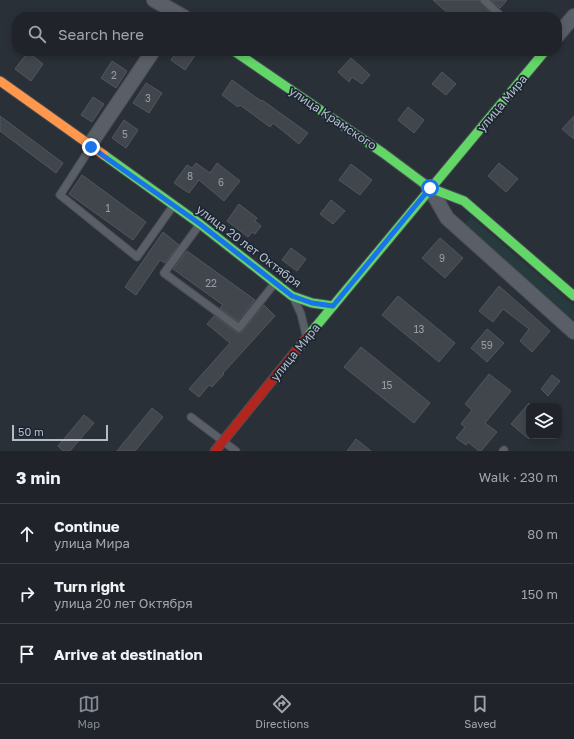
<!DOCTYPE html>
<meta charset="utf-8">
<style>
:root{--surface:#20242a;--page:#2d3036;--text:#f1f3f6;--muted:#a2a4a8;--line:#3d4147;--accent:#848b96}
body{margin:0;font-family:"Golos Text",sans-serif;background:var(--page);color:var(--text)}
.controls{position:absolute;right:12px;bottom:12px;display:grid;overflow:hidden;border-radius:8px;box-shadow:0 2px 6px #0003}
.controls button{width:36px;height:36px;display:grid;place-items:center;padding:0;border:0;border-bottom:1px solid var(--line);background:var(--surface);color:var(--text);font:20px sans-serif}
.scale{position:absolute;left:12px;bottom:10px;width:96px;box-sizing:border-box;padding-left:4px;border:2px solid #b4bcc9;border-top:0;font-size:11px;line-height:14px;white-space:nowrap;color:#b4bcc9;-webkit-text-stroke:3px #1d2633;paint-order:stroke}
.stop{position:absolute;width:12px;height:12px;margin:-9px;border:3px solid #1a73e8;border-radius:50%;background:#fff}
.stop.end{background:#1a73e8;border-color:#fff;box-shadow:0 1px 4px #0008}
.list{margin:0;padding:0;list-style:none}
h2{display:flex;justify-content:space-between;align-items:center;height:52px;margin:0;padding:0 16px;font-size:17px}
h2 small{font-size:13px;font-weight:400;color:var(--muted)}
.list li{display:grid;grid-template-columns:26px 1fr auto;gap:12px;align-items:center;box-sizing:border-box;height:60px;padding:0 16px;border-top:1px solid var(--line)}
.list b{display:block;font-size:15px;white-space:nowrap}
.list p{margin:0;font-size:13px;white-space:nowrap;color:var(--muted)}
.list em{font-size:13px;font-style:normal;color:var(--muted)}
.icon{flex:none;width:22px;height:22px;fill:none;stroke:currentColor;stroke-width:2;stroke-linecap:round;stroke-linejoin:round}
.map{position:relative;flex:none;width:574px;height:451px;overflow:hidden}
.search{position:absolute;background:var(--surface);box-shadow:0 2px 6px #0003;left:12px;right:12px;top:12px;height:44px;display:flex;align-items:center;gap:10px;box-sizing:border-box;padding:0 14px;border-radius:16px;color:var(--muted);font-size:15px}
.sheet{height:232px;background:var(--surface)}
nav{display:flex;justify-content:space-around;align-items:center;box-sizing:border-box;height:56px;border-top:1px solid var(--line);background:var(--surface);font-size:11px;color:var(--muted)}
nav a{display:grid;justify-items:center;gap:2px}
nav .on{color:var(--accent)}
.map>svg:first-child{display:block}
.green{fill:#273a3e}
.building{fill:#41464d;stroke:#52575f}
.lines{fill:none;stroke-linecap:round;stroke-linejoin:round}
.lane-casing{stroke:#484c53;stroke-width:9}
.street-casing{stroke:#484c53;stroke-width:16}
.fast-casing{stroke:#484c53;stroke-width:11}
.slow-casing{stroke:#484c53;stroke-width:11}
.jam-casing{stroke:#484c53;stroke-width:11}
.lane{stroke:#5a5e66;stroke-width:7}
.street{stroke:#5a5e66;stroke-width:14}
.fast{stroke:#63d668;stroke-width:9}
.slow{stroke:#ff974d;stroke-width:9}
.jam{stroke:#b3261e;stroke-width:9}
.route{stroke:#1a73e8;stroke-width:5}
.labels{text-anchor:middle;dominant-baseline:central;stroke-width:3.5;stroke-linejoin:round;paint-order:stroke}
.number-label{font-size:10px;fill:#979eaa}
.street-label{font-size:12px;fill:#b4bcc9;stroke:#1d2633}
</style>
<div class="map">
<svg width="574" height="451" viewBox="0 0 574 451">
<rect width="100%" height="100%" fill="#2a3038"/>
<!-- green -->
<polygon class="green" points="471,217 574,306 574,321 464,225"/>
<!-- building -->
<g class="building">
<polygon points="433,0 479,0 493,15 492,17 452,17"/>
<polygon points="491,0 507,0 500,8"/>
<polygon points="177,51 198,51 185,70 171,60"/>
<polygon points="28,52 43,64 31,81 15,69"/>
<polygon points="351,58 370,75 362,84 352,77 349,82 338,72"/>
<polygon points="112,61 127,71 116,88 101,78"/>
<polygon points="442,72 456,84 446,95 432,84"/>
<polygon points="232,80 261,101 262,100 308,133 299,144 273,123 270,127 240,105 238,107 222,95"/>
<polygon points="146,83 162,93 149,113 133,103"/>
<polygon points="93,97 104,104 92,122 81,115"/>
<polygon points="408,107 424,120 414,133 398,120"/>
<polygon points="0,116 63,163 56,173 0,131"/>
<polygon points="574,116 574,139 562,129"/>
<polygon points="124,120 138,130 126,148 112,138"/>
<polygon points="196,163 210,173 217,163 240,181 224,201 199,180 189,193 174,183 187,165 192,168"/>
<polygon points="499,163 518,179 506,192 488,176"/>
<polygon points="351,164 372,180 360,195 339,180"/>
<polygon points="82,175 146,222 133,240 69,194"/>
<polygon points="331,200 345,211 333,224 320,214"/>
<polygon points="239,204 257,218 255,221 261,226 255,234 252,232 248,237 227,221"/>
<polygon points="163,232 179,245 165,263 160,260 136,295 125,287"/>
<polygon points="440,238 463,258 445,278 422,258"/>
<polygon points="291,248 306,259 297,271 282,260"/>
<polygon points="187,251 255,300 238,321 220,308 223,305 173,269"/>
<polygon points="499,286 550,331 532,352 520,341 529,329 503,309 493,322 479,311"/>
<polygon points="398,296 455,343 439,362 382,315"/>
<polygon points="264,305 275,316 223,373 224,374 212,387 209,385 199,397 189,389 230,343 207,324 214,316 236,332 241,333"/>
<polygon points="487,329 504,343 487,362 471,348"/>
<polygon points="361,347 430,403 414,423 344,367"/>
<polygon points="489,374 511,391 485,423 497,432 481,451 479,451 468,442 466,445 456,438 465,427 461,424 472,410 465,404"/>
<polygon points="552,375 560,381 548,396 541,389"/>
<polygon points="529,403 529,439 511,424"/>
<polygon points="152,408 163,417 135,451 117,451"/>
<polygon points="84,415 94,423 70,451 63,451 58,446"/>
<polygon points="356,439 371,451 347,451"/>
</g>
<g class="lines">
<!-- lane casing -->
<g class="lane-casing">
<g id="lane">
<polyline points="484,0 502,17"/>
<polyline points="91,147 60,195 137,257 173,206"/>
<polyline points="200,224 164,273 239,328 275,283"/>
<polyline points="295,301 301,314 306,335"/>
<polyline points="191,417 236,451"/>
<polyline points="503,451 504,450"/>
</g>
</g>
<!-- street casing -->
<g class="street-casing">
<g id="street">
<polyline points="154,0 184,17"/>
<polyline points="557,36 574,16"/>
<polyline points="89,146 153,51"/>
<polyline points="430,188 447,218 574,332"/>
</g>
</g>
<!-- fast casing -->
<g class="fast-casing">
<g id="fast">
<polyline points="234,51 383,153 430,188 464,201 574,296"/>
<polyline points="104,155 200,224 292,296 312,303 333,306"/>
<polyline points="308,336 545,51"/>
</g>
</g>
<!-- slow casing -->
<g class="slow-casing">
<polyline id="slow" points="0,81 104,155"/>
</g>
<!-- jam casing -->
<g class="jam-casing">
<polyline id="jam" points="215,451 308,336"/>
</g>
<!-- lane -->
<use href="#lane" class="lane"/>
<!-- street -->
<use href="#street" class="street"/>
<!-- fast -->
<use href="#fast" class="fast"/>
<!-- slow -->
<use href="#slow" class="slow"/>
<!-- jam -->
<use href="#jam" class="jam"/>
</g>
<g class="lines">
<!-- route -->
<polyline class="route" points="91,147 200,224 292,296 312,303 333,306 430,188"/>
</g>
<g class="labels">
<!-- number labels -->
<g class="number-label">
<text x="114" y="75">2</text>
<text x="148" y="98">3</text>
<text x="125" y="134">5</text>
<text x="190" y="176">8</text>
<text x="221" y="182">6</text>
<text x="108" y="208">1</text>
<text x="442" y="258">9</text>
<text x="211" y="283">22</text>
<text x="419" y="329">13</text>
<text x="487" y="345">59</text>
<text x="387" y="385">15</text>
</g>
<!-- street labels -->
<g class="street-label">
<text transform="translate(502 103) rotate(-50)">улица Мира</text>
<text transform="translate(333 118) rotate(34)">улица Крамского</text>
<text transform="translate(249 246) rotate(37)">улица 20 лет Октября</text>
<text transform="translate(295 352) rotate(-51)">улица Мира</text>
</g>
</g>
</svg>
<div class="controls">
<button><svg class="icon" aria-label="layers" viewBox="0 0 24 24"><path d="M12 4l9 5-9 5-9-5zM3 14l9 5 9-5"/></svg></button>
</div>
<div class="scale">50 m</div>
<div class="stop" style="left:430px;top:188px"></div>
<div class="stop end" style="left:91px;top:147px"></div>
<div class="search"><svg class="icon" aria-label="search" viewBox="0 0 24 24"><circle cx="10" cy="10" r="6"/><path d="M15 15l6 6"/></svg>Search here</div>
</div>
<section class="sheet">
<h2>3 min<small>Walk · 230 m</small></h2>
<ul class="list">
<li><svg class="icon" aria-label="ahead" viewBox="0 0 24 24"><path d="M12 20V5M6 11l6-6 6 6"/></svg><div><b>Continue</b><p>улица Мира</p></div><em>80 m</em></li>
<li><svg class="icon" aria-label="right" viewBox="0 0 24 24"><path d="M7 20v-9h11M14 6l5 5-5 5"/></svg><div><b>Turn right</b><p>улица 20 лет Октября</p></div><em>150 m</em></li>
<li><svg class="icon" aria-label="arrive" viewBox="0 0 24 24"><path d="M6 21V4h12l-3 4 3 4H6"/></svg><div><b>Arrive at destination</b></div></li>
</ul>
</section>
<nav>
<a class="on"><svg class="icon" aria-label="map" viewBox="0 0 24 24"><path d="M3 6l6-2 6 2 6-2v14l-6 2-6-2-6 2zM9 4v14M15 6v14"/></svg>Map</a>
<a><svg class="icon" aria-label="directions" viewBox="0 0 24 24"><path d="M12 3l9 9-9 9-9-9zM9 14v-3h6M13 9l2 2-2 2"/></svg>Directions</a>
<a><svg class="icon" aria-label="saved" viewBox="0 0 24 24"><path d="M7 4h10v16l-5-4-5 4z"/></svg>Saved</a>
</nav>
